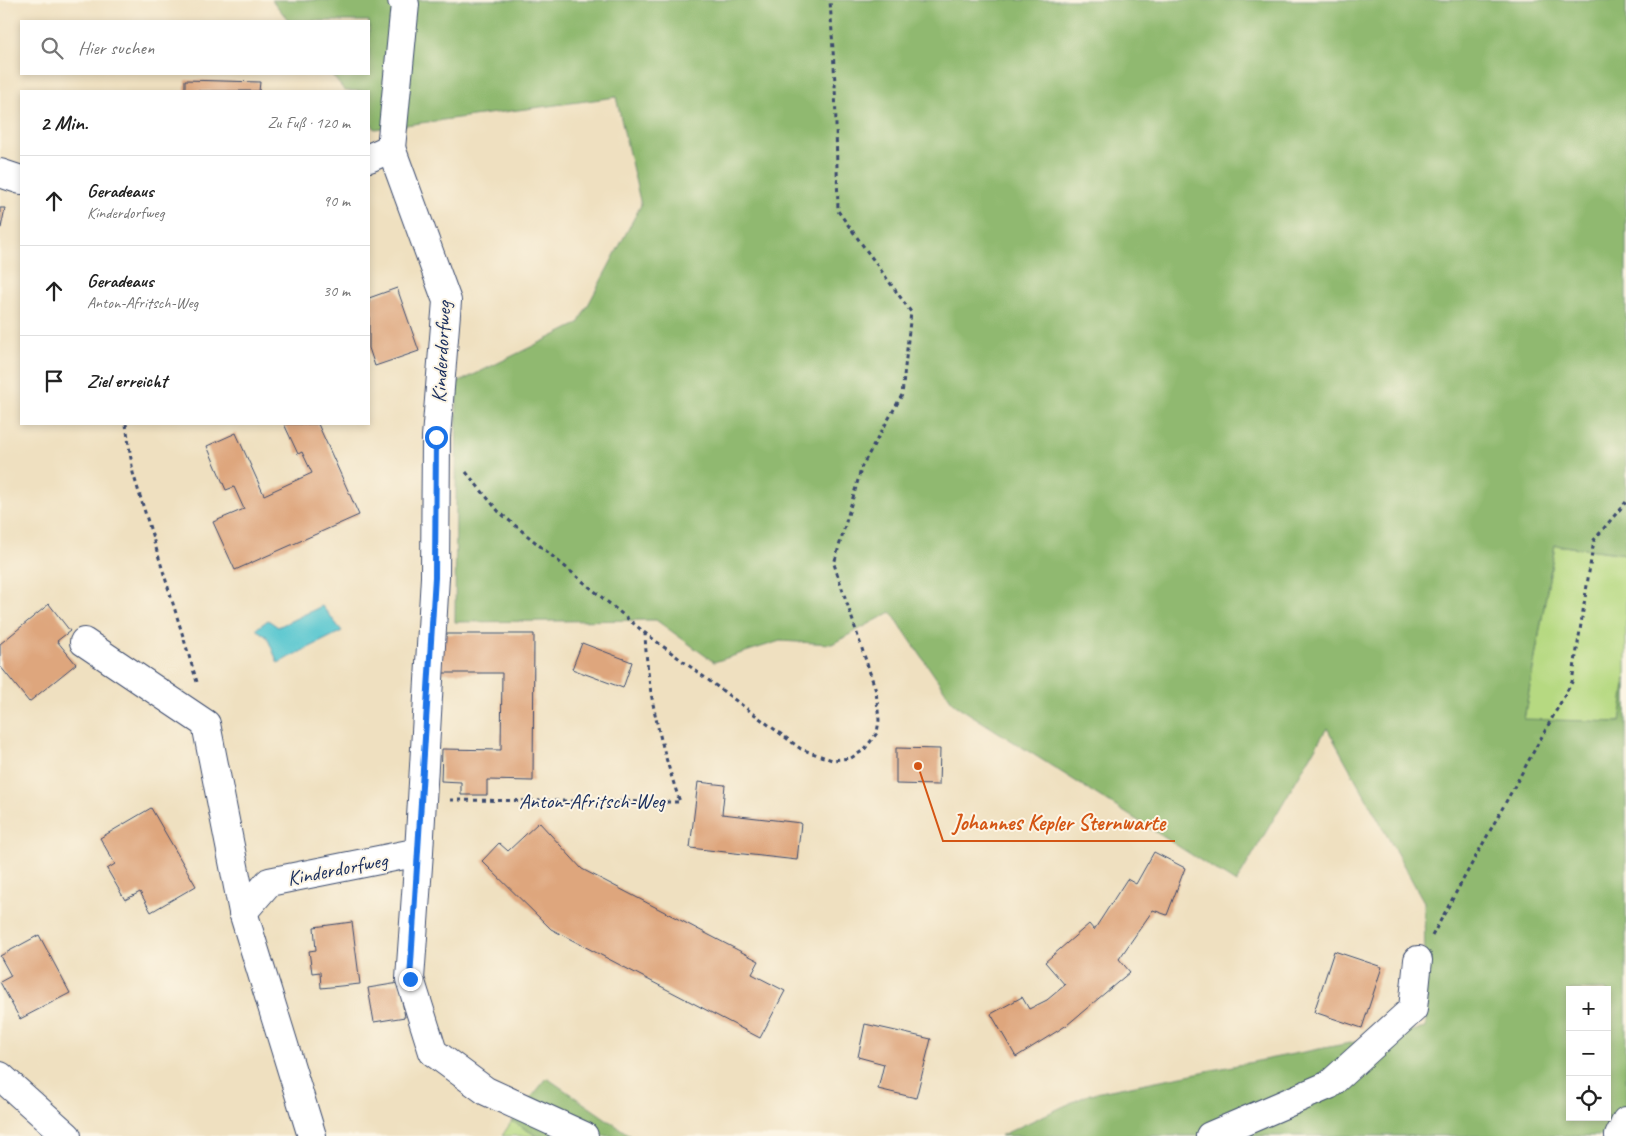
<!DOCTYPE html>
<html lang="de">
<meta charset="utf-8">
<style>
:root{--surface:#fff;--page:#f2f2f2;--text:#222;--muted:#767676;--line:#e0e0e0}
body{margin:0;font-family:Caveat,sans-serif;background:var(--page);color:var(--text)}
.controls{position:absolute;right:15px;bottom:15px;display:grid;overflow:hidden;border-radius:0px;box-shadow:0 2px 8px #0003}
.controls button{width:45px;height:45px;display:grid;place-items:center;padding:0;border:0;border-bottom:1px solid var(--line);background:var(--surface);color:var(--text);font:25px sans-serif}
.stop{position:absolute;width:15px;height:15px;margin:-11px;border:4px solid #1a73e8;border-radius:50%;background:#fff}
.stop.end{background:#1a73e8;border-color:#fff;box-shadow:0 1px 5px #0008}
.list{margin:0;padding:0;list-style:none}
h2{display:flex;justify-content:space-between;align-items:center;height:65px;margin:0;padding:0 20px;font-size:21px}
h2 small{font-size:16px;font-weight:400;color:var(--muted)}
.list li{display:grid;grid-template-columns:32px 1fr auto;gap:15px;align-items:center;box-sizing:border-box;height:90px;padding:0 20px;border-top:1px solid var(--line)}
.list b{display:block;font-size:19px;white-space:nowrap}
.list p{margin:0;font-size:16px;white-space:nowrap;color:var(--muted)}
.list em{font-size:16px;font-style:normal;color:var(--muted)}
.icon{flex:none;width:28px;height:28px;fill:none;stroke:currentColor;stroke-width:2;stroke-linecap:round;stroke-linejoin:round}
.map{position:relative;flex:none;width:1626px;height:1136px;overflow:hidden}
.search{position:absolute;background:var(--surface);box-shadow:0 2px 8px #0003;left:20px;top:20px;width:350px;height:55px;display:flex;align-items:center;gap:12px;box-sizing:border-box;padding:0 18px;border-radius:0px;color:var(--muted);font-size:19px}
.panel{position:absolute;background:var(--surface);box-shadow:0 2px 8px #0003;left:20px;top:90px;width:350px;height:335px;border-radius:0px}
.map>svg:first-child{display:block}
.green{fill:#b6d981;stroke:#688470}
.forest{fill:#90b96f;stroke:#567466;fill-rule:evenodd}
.water{fill:#5ac7d0;stroke:#3a7b97}
.building{fill:#dea67d}
.lines{fill:none;stroke-linecap:round;stroke-linejoin:round}
.minor-casing{stroke:#3b4a6d;stroke-width:30}
.major-casing{stroke:#3b4a6d;stroke-width:30}
.path{stroke:#3b4a6d;stroke-width:3;stroke-dasharray:4 4;stroke-linecap:butt}
.minor{stroke:#fff;stroke-width:28}
.major{stroke:#fff;stroke-width:28}
.route{stroke:#1a73e8;stroke-width:6}
.labels{text-anchor:middle;dominant-baseline:central;stroke-width:4;stroke-linejoin:round;paint-order:stroke}
.street-label{font-size:21px;fill:#1b2f5e;stroke:#fcf5e5}
.leader{fill:none;stroke:#d45514;stroke-width:2}
.callout-dot{fill:#d45514;stroke:#fcf5e5;stroke-width:2}
.callout-label{font-size:22px;text-anchor:middle;font-weight:bold;fill:#d45514;stroke:#fcf5e5;stroke-width:4;stroke-linejoin:round;paint-order:stroke}
</style>
<div class="map">
<svg width="1626" height="1136" viewBox="0 0 1626 1136">
<rect width="100%" height="100%" fill="#fcf5e5"/>
<filter id="ink" filterUnits="userSpaceOnUse"><feTurbulence type="fractalNoise" baseFrequency=".02" numOctaves="2"/><feDisplacementMap in="SourceGraphic" scale="10" xChannelSelector="R" yChannelSelector="G"/><feConvolveMatrix kernelMatrix="1 2 1 2 8 2 1 2 1" color-interpolation-filters="sRGB"/></filter>
<filter id="wash" filterUnits="userSpaceOnUse"><feTurbulence type="fractalNoise" baseFrequency=".0096" numOctaves="4" result="noise"/><feDisplacementMap in="SourceGraphic" scale="20" xChannelSelector="R" yChannelSelector="G"/><feGaussianBlur stdDeviation="1.12" result="paint"/><feColorMatrix in="noise" values="0 0 0 0 0 0 0 0 0 0 0 0 0 0 0 0 0 1.4 0 .05"/><feComposite in="paint" operator="in"/></filter>
<g filter="url(#wash)">
<rect width="100%" height="100%" fill="#efe0c0"/>
<!-- green -->
<g class="green">
<polygon points="1555,545 1626,554 1626,677 1621,722 1524,720"/>
<polygon points="512,1121 537,1136 502,1136"/>
</g>
<!-- forest -->
<g class="forest">
<path d="M272,0H1626V554L1555,545L1524,719L1620,722L1626,677V1136H1000L1090,1094L1426,1028L1424,902L1327,728L1236,883L954,704L891,612L832,644L780,641L714,662L656,620L455,622L457,383L578,324L641,205L616,97L375,129L369,120V91H345L331,74H369V21H289ZM1570,990H1607V1117H1570Z"/>
<polygon points="547,1078 631,1136 537,1136 512,1121"/>
</g>
<!-- water -->
<polygon class="water" points="322,606 342,631 278,663 267,637 256,629 268,620 278,627"/>
<g id="blocks">
<!-- building -->
<g class="building">
<polygon points="185,80 260,82 259,91 185,91"/>
<polygon points="0,208 5,208 1,228 0,228"/>
<polygon points="397,288 419,351 375,366 369,348 369,298"/>
<polygon points="284,424 318,424 359,515 235,570 213,522 244,509 234,487 226,490 207,446 236,433 264,495 312,473 302,452 298,454"/>
<polygon points="49,604 70,631 57,641 76,664 29,702 0,666 0,644"/>
<polygon points="442,634 534,634 533,781 487,780 487,795 461,795 461,782 441,781 442,749 501,750 502,673 442,673"/>
<polygon points="582,643 632,662 623,688 572,669"/>
<polygon points="896,748 940,749 939,785 896,784"/>
<polygon points="698,782 725,785 722,814 801,823 797,860 690,848"/>
<polygon points="151,808 196,886 151,912 140,892 125,900 107,869 115,864 100,838"/>
<polygon points="539,822 582,869 759,961 752,974 785,991 760,1038 551,929 482,861 499,843 508,851"/>
<polygon points="1154,852 1185,868 1167,915 1153,910 1119,959 1130,972 1067,1025 1016,1057 991,1014 1022,997 1029,1009 1047,1000 1065,985 1045,962 1089,924 1094,930 1127,879 1136,884"/>
<polygon points="352,922 360,984 321,988 320,972 312,973 309,951 316,950 314,927"/>
<polygon points="39,935 70,993 20,1019 0,982 11,976 0,956"/>
<polygon points="1334,951 1382,967 1362,1028 1314,1012"/>
<polygon points="399,983 405,1017 374,1022 368,988"/>
<polygon points="865,1024 931,1039 916,1098 878,1089 884,1064 858,1057"/>
</g>
</g>
</g>
<g filter="url(#ink)">
<use href="#blocks" fill-opacity="0" stroke="#3b4a6d" stroke-width="1"/>
<g class="lines">
<!-- minor casing -->
<g class="minor-casing">
<g id="minor">
<polyline points="391,148 405,4 402,0"/>
<polyline points="0,173 21,180"/>
<polyline points="84,642 206,724 243,912 312,1136"/>
<polyline points="419,852 410,979 433,1052 486,1091 584,1136"/>
<polyline points="243,912 269,882 419,852 435,577 436,437 447,301 391,148 369,158"/>
<polyline points="1210,1136 1329,1085 1413,1009 1418,960"/>
<polyline points="1619,1136 1626,1121"/>
</g>
</g>
<!-- major casing -->
<g class="major-casing">
<polyline id="major" points="0,1076 67,1136"/>
</g>
<!-- path -->
<g class="path">
<polyline points="126,424 133,473 197,682"/>
<polyline points="466,472 499,512 645,633 801,749 832,760 851,758 864,750 877,733 879,720 876,691 834,564 862,466 902,395 911,312 838,211 835,83 830,0"/>
<path d="M450,800L680,802C661,747 647,692 645,633"/>
<polyline points="1432,936 1572,682 1594,540 1626,502"/>
</g>
<!-- minor -->
<use href="#minor" class="minor"/>
<!-- major -->
<use href="#major" class="major"/>
</g>
</g>
<g class="lines" filter="url(#ink)">
<!-- route -->
<polyline class="route" points="410,979 435,577 436,437"/>
</g>
<g class="labels">
<!-- street labels -->
<g class="street-label">
<text transform="translate(441 352) rotate(-87)">Kinderdorfweg</text>
<text x="592" y="801">Anton-Afritsch-Weg</text>
<text transform="translate(337 869) rotate(-11)">Kinderdorfweg</text>
</g>
</g>
<!-- callouts -->
<path class="leader" d="M918 766L943 841H1175"/>
<circle class="callout-dot" cx="918" cy="766" r="5"/>
<g class="callout-label">
<text x="1059" y="830">Johannes Kepler Sternwarte</text>
</g>
</svg>
<div class="controls">
<button>+</button>
<button>−</button>
<button><svg class="icon" aria-label="locate" viewBox="0 0 24 24"><circle cx="12" cy="12" r="6"/><path d="M12 2v4M12 18v4M2 12h4M18 12h4"/></svg></button>
</div>
<div class="stop" style="left:436px;top:437px"></div>
<div class="stop end" style="left:410px;top:979px"></div>
<div class="search"><svg class="icon" aria-label="search" viewBox="0 0 24 24"><circle cx="10" cy="10" r="6"/><path d="M15 15l6 6"/></svg>Hier suchen</div>
<section class="panel">
<h2>2 Min.<small>Zu Fuß · 120 m</small></h2>
<ul class="list">
<li><svg class="icon" aria-label="ahead" viewBox="0 0 24 24"><path d="M12 20V5M6 11l6-6 6 6"/></svg><div><b>Geradeaus</b><p>Kinderdorfweg</p></div><em>90 m</em></li>
<li><svg class="icon" aria-label="ahead" viewBox="0 0 24 24"><path d="M12 20V5M6 11l6-6 6 6"/></svg><div><b>Geradeaus</b><p>Anton-Afritsch-Weg</p></div><em>30 m</em></li>
<li><svg class="icon" aria-label="arrive" viewBox="0 0 24 24"><path d="M6 21V4h12l-3 4 3 4H6"/></svg><div><b>Ziel erreicht</b></div></li>
</ul>
</section>
</div>
